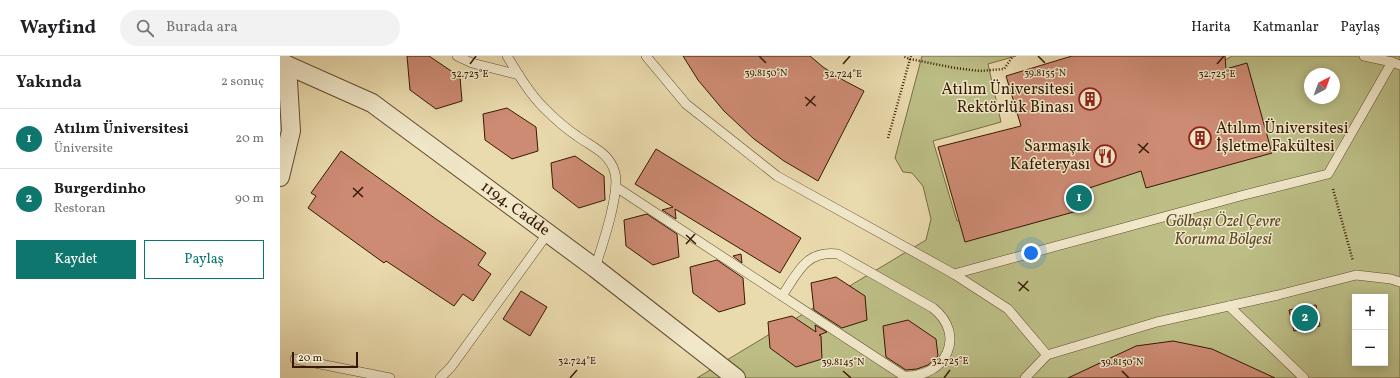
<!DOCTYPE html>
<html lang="tr">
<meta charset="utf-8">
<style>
:root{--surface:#fff;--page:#f2f2f2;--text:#202124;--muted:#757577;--line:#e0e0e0;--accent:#0f766e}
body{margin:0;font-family:Vollkorn,serif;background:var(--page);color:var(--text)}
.controls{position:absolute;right:12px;bottom:12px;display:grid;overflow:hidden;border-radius:0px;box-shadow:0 2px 10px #0003}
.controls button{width:36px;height:36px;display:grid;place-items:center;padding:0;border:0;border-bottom:1px solid var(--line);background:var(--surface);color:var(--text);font:20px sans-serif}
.compass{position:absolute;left:1024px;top:12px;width:36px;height:36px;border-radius:50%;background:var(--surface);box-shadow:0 2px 10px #0003;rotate:41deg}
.scale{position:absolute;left:12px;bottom:10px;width:66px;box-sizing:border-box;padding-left:4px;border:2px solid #361903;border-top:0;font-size:11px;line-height:14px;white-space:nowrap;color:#361903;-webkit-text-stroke:3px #f1e8ca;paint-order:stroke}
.you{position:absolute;left:751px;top:197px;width:14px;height:14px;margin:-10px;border:3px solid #fff;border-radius:50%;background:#1a73e8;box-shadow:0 0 0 6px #1a73e833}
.badge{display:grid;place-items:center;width:26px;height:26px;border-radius:50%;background:var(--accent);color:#fff;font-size:13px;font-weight:700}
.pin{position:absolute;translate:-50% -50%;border:2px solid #fff;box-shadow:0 1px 4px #0006}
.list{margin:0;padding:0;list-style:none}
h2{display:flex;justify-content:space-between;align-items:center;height:52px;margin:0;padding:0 16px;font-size:17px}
h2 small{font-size:13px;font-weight:400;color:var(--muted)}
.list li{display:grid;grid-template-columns:26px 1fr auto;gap:12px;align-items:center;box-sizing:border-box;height:60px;padding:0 16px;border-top:1px solid var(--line)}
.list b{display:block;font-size:15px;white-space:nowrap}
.list p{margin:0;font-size:13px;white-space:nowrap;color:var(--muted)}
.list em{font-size:13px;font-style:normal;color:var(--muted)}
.actions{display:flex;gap:8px;padding:12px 16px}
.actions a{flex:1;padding:9px 0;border:1px solid var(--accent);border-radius:0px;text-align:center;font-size:14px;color:var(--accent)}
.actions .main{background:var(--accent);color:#fff}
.icon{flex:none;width:22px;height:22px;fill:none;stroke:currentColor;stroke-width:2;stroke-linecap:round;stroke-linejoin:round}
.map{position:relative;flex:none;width:1120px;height:322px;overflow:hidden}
header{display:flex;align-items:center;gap:24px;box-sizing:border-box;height:56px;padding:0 20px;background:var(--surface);border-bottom:1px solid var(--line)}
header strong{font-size:19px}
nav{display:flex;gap:22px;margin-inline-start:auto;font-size:14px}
.search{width:280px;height:36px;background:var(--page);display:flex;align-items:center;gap:10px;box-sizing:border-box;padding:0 14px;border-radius:22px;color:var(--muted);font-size:15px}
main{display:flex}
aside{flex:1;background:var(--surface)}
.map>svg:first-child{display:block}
.green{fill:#bcbe86;stroke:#796c44;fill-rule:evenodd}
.building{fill:#cd8b74;stroke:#361903}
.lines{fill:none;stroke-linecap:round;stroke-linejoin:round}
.lane-casing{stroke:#634a2e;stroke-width:10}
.street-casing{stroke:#634a2e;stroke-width:20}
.path{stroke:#361903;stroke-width:2.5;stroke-dasharray:1 2;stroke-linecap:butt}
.lane{stroke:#f1e8ca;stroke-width:9}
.street{stroke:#f1e8ca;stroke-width:18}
.ticks{fill:none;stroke:#361903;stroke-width:1.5}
.labels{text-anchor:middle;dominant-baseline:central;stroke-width:3;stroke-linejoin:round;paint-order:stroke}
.poi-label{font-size:16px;fill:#361903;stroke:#f1e8ca;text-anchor:end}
.street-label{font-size:16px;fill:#361903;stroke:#f1e8ca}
.park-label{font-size:16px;font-style:italic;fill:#5e4b2a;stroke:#f1e8ca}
.ticks-label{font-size:10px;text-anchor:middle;fill:#361903;stroke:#f1e8ca;stroke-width:3;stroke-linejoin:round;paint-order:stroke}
</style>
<header>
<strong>Wayfind</strong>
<div class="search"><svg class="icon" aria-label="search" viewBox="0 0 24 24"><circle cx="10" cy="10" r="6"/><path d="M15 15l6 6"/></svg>Burada ara</div>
<nav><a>Harita</a><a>Katmanlar</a><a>Paylaş</a></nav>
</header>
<main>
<aside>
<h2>Yakında<small>2 sonuç</small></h2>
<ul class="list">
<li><span class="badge">1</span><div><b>Atılım Üniversitesi</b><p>Üniversite</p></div><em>20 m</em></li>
<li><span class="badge">2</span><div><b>Burgerdinho</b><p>Restoran</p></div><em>90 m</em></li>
</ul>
<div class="actions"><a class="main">Kaydet</a><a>Paylaş</a></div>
</aside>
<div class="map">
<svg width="1120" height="322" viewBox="0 0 1120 322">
<rect width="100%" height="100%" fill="#eadbae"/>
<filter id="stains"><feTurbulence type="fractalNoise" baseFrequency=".005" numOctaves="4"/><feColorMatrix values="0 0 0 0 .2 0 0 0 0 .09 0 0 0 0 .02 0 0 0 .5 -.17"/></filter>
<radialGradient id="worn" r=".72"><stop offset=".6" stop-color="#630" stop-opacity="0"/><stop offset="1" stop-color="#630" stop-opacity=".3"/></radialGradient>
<!-- green -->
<path class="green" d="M642,0H736L708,8L721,66L653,85L677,165L952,0H1120V322H417L646,184L651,163L643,130L632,117L623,116L615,102ZM1030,18H1054V42H1030ZM1075,241H1105V307H1075Z"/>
<!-- building -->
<g class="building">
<polygon points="127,0 149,0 180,21 182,45 156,53 130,34"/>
<polygon points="403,0 530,0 543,11 563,24 584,35 538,125 504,105 474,83 444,55 418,24"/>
<polygon points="792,0 945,0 946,13 967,7 992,97 866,132 861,115 803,134 808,152 685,186 658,91 741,70 726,20"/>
<polygon points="227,52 256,71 258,95 232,103 205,84 203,58"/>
<polygon points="376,93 521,182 500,217 395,153 396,163 382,154 393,151 355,128"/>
<polygon points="61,95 156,163 206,197 198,209 211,218 193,245 183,238 174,250 106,205 104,207 28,152 36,140 31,137"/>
<polygon points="295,100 324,120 325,144 299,152 273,132 271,107"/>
<polygon points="367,158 397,178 399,201 373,209 346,190 344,164"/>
<polygon points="461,198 462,207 453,200"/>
<polygon points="437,204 463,222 465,248 439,256 413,237 410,211"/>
<polygon points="556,221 585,240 587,264 562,272 534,254 531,227"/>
<polygon points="241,235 267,251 250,280 223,263"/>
<polygon points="1036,249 1040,270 1014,275 1009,254"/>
<polygon points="512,260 536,276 535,269 547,276 539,279 541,280 542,303 516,311 490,292 488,266"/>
<polygon points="628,264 656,283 658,300 648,309 637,313 626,314 606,301 603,270"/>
<polygon points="893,285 932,293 995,322 788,322 856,290"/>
</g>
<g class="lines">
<!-- lane casing -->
<g class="lane-casing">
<g id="lane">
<polyline points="177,0 192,7 239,19"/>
<path d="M227,0C238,18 249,37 264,52C274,62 285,72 297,80C312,91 330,97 335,117C340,138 322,190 315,212"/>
<polyline points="366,0 406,48 497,120 674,218 728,253 767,299"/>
<polyline points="1084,0 1112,6 1120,9"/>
<path d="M336,131L624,320C666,322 687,279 653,252L558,198C526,194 518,216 502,240"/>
<polyline points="674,218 964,139 1048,118 1112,6"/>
<polyline points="949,250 1024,322"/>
<polyline points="15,303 110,322"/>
<polyline points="160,322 171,311 268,177"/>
<polyline points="745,322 767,299 877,266 998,239 1076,219 1111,223 1120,226"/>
</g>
</g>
<!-- street casing -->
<g class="street-casing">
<g id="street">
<polyline points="0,6 92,47 315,212 456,322"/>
<polyline points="0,121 11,75 7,9"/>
</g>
</g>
<!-- path -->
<g class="path">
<polyline points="631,0 630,3 675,12 700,15 724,13 733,0"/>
<polyline points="608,82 630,3 623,0"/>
<polyline points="1053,133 1073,205"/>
</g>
<!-- lane -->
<use href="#lane" class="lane"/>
<!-- street -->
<use href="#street" class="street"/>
</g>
<!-- ticks -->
<path class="ticks" d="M479,0L486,7M758,0L765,7M190,8L196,0M563,8L570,0M937,8L944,0M525,41L536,50M526,50L535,40M858,88L869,97M859,97L868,87M73,132L83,141M73,141L83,131M406,179L416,188M406,188L415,178M738,226L749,235M739,235L748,225M563,315L571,322M842,315L849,322M290,322L297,314M664,322L670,314"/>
<!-- icons -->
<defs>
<g id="building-ring" transform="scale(1.15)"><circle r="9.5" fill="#f1e8ca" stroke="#8f2418" stroke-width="1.5"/><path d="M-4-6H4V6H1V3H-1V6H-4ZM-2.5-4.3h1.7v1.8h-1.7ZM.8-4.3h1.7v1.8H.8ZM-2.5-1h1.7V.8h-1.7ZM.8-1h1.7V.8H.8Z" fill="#8f2418"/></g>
<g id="restaurant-ring" transform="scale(1.15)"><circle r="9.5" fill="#f1e8ca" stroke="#8f2418" stroke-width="1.5"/><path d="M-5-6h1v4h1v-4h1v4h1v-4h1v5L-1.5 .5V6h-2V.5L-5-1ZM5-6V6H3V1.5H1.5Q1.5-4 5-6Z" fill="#8f2418"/></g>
</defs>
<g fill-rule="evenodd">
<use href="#building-ring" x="810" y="43"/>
<use href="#building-ring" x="920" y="82"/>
<use href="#restaurant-ring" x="825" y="100"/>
</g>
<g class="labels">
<!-- poi labels -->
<g class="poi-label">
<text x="794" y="34">Atılım Üniversitesi<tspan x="794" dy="18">Rektörlük Binası</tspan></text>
<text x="936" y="73" text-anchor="start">Atılım Üniversitesi<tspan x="936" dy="18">İşletme Fakültesi</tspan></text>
<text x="810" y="91">Sarmaşık<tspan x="810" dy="18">Kafeteryası</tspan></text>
</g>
<!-- street labels -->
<g class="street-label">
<text transform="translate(235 153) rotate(36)">1194. Cadde</text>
</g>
<!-- park labels -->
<g class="park-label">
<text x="943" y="166">Gölbaşı Özel Çevre<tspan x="943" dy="18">Koruma Bölgesi</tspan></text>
</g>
</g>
<g class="ticks-label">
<text x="486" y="20">39.8150°N</text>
<text x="765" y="20">39.8155°N</text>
<text x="190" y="21">32.723°E</text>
<text x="563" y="21">32.724°E</text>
<text x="937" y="21">32.725°E</text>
<text x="297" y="308">32.724°E</text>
<text x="670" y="308">32.725°E</text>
<text x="563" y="309">39.8145°N</text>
<text x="842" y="309">39.8150°N</text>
</g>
<rect width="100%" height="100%" filter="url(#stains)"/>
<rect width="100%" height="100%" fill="url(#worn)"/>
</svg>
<div class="controls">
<button>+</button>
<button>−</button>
</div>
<svg class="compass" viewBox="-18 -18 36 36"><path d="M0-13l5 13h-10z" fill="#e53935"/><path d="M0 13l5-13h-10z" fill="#757577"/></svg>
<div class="scale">20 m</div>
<div class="you"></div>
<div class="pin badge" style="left:799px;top:142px">1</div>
<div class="pin badge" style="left:1025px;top:262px">2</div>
</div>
</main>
